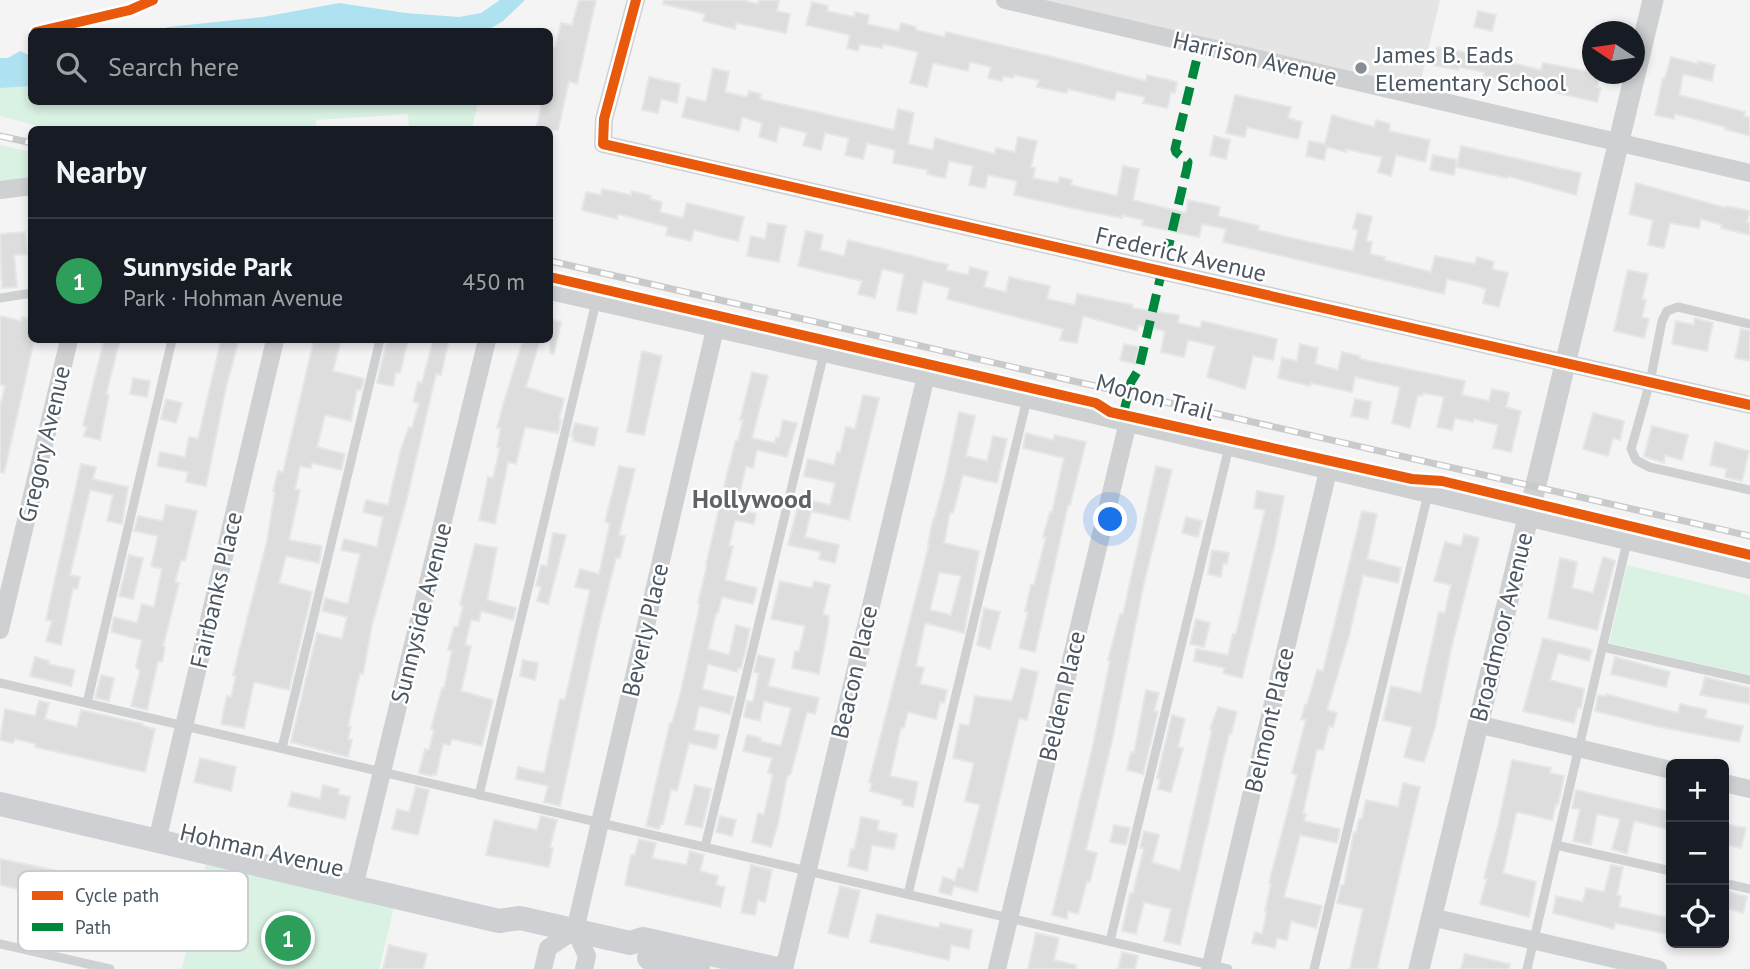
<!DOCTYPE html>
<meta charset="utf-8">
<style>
:root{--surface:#171b24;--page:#242831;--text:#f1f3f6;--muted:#9ea1a6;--line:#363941;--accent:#868d94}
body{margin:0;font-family:"PT Sans",sans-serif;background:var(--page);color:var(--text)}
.controls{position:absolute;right:21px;bottom:21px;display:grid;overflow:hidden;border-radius:10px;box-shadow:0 4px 10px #0003}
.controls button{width:63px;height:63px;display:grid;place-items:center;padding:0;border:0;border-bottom:2px solid var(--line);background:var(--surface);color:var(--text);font:35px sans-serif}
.compass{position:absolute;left:1582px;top:21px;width:63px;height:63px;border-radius:50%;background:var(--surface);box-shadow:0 4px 10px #0003;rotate:283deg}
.you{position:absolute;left:1111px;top:520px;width:24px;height:24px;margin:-18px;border:5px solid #fff;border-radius:50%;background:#1a73e8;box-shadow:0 0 0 10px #1a73e833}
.badge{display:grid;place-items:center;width:46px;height:46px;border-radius:50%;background:var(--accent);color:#fff;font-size:23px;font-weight:700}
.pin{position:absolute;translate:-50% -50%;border:4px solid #fff;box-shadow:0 2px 7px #0006}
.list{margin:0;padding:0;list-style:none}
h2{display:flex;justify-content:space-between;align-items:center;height:91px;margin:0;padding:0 28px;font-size:30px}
h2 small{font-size:23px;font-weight:400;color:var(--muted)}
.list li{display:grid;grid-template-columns:46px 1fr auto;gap:21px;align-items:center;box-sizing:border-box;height:126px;padding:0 28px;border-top:2px solid var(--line)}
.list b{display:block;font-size:26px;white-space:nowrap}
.list p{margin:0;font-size:23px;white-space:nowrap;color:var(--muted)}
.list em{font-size:23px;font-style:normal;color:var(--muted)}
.icon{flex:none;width:38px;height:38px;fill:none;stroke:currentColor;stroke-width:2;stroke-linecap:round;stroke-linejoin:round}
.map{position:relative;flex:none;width:1750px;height:969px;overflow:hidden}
.search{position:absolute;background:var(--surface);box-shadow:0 4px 10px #0003;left:28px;top:28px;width:525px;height:77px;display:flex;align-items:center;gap:18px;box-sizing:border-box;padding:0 24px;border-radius:10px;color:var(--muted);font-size:26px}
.panel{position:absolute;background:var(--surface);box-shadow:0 4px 10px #0003;left:28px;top:126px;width:525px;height:217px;border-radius:10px}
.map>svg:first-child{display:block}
.education{fill:#e6e5e6}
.green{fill:#d9f2e3}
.water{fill:#aee2f0}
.building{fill:#ddddde;stroke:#e5e6e7;stroke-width:2;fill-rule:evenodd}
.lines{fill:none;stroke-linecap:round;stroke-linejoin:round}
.service{stroke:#ced0d2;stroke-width:9}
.minor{stroke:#ced0d2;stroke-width:18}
.tertiary{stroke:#ced0d2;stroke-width:21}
.secondary{stroke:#ced0d4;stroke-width:24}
.rail-casing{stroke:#c9cacc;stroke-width:7}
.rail{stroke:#fff;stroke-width:4.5;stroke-dasharray:13;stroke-linecap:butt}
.quiet{stroke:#00873e;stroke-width:9;stroke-dasharray:18 9;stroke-linecap:butt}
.cycleway-casing{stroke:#fff;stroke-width:15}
.cycleway{stroke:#e8590c;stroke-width:10}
.poi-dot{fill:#868d94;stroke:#fff;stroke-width:2.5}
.labels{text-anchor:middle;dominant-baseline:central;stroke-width:5;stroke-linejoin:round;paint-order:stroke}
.poi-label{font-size:24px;fill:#4a5661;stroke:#fff;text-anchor:start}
.street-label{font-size:24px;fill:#4a5661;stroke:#fff}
.neighbourhood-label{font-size:26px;font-weight:bold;fill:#5f6368;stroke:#fff}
.key{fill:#fff;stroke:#c9ccd0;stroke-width:2}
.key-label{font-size:19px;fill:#4a5661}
</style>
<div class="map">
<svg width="1750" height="969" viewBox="0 0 1750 969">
<rect width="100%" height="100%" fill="#f4f4f4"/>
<!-- education -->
<polygon class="education" points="1017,0 1440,0 1417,96"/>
<!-- green -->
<g class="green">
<polygon points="14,86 31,86 32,102 478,102 472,129 409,129 408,114 316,120 316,130 53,130 0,116 0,88"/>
<polygon points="0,145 31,152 31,180 0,183"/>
<polygon points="1627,565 1750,595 1750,675 1609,643"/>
<polygon points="206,863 394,907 379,969 182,969"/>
</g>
<!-- water -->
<g class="water">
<polygon points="500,0 525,0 503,21 486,31 158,31 168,27 263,17 339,3 406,13 459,17 481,13"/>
<polygon points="20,51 31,56 31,86 0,88 0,58 8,58"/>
</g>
<!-- building -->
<g class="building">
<polygon points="579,0 596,0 577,84 569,81 558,130 536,130 542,102 550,102 550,46 555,48 561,23 572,25"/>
<polygon points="664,0 742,0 758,4 759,0 779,0 777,11 790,14 786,33 736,23 735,29 703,21 705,14 663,4"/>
<polygon points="812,2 828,6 827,11 854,17 855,12 869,15 867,24 899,31 901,23 916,27 916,30 945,37 946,32 1065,60 1146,81 1147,75 1177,82 1175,93 1171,92 1167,108 1143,103 1145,97 1117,91 1114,100 1068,89 1067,93 1037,87 1039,80 1014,75 1013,78 1003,76 1002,81 988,78 991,67 970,62 968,71 933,63 927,87 910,83 918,52 883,44 882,48 860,44 858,51 847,48 850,35 806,25"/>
<polygon points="1478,11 1496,15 1492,31 1474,27"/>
<polygon points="1437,47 1473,54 1474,51 1488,54 1489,51 1502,54 1500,60 1541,70 1543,63 1601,74 1597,87 1601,88 1597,102 1484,76 1484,72 1459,67 1458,70 1433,65"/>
<polygon points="1671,57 1698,64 1698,61 1715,65 1712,81 1683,74 1679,95 1745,112 1744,116 1750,118 1750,136 1725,129 1726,127 1675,114 1674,119 1655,115 1663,78 1665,78"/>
<polygon points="713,68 729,72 725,92 747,97 749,91 761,94 760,99 894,130 898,109 914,113 908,144 933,150 935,138 995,154 996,148 1015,152 1018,137 1037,141 1031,167 1035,168 1033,178 1058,183 1060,177 1072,180 1071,185 1117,196 1123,166 1139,169 1133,200 1186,213 1188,200 1220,207 1218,216 1259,226 1258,230 1309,242 1353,251 1358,230 1353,228 1357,213 1372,217 1366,241 1372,242 1370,254 1385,257 1384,260 1431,272 1435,256 1475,264 1477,257 1494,262 1492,269 1508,273 1499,307 1483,303 1486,289 1470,284 1447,279 1444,294 1223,242 1226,229 1202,224 1199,237 1142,225 1143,220 1122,215 1122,218 1086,211 1014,195 1017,181 988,175 985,188 969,185 973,166 949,161 945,178 927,174 928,170 893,163 895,150 867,143 863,159 845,155 849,138 825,133 821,150 803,145 807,133 780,126 776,142 759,137 762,123 742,117 739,131 682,117 687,97 706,102"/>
<polygon points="649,77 680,84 677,103 661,99 658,113 642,110"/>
<polygon points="1235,95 1291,107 1288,118 1302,122 1298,139 1247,127 1245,137 1226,133"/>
<polygon points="1332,115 1374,127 1376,120 1390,124 1389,131 1430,140 1425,162 1396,155 1391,176 1378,172 1382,157 1346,149 1346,152 1327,147 1324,160 1306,156 1309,141 1325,144"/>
<polygon points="1214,136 1230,140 1226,159 1210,155"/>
<polygon points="1461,146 1581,173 1576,195 1508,176 1507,178 1457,167"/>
<polygon points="1433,155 1457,160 1454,175 1430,170"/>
<polygon points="1636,183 1726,208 1726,206 1750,211 1747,222 1750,223 1750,235 1721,228 1722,225 1701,219 1699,228 1670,223 1664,248 1648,245 1653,220 1629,214"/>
<polygon points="602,189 631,195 632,191 651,196 650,199 662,202 660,212 683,218 687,203 744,217 738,241 694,230 691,241 666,235 668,227 618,214 617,219 582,210 586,192 601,195"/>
<polygon points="768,223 786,226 779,262 747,256 751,236 765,239"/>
<polygon points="806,231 823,235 820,250 844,256 848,240 948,265 946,270 968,275 970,267 988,272 984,287 1006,292 1009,277 1050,286 1047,299 1075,305 1077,294 1133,305 1132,308 1179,315 1178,323 1200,328 1202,321 1277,339 1273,360 1253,356 1245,389 1207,377 1215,346 1188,340 1184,357 1161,352 1165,331 1138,325 1137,331 1083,316 1077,343 1060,340 1063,329 947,299 950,288 923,281 916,314 897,310 904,274 882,269 875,298 858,294 862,281 798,266"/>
<polygon points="25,232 27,254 14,255 17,287 2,288 0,234"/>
<polygon points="1628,270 1648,274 1642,299 1646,300 1642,317 1649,319 1644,338 1614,331"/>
<polygon points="0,316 21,321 22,317 32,320 33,345 4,473 0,472 0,407 5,386 0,384"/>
<polygon points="1695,318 1713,323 1707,351 1672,344 1676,321 1694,325"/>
<polygon points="550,319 561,322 554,354 550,353"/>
<polygon points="1741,329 1750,331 1750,361 1735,358"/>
<polygon points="104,340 120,340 106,394 109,395 100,440 84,436 87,427 83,426"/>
<polygon points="221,340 239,340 226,387 206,486 186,482 188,472 157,466 160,452 185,457 189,437 198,439"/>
<polygon points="314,340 341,340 333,371 364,379 361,390 357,390 351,421 325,415 317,447 345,454 341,470 312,463 311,468 300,466 295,489 300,490 289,540 322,546 319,563 286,556 279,583 312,592 289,690 254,682 244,728 221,724 227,696 231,697 236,676 233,675 267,541 275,492 273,491 278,471 283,472"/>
<polygon points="387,340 408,340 400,373 396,372 393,386 377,383"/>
<polygon points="433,340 449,340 441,375 436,374 406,502 372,625 363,674 360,673 357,685 348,726 351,727 348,739 352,740 348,757 291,742 317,633 342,639 347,617 322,611 325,598 348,604 360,554 341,550 344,539 377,547 383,517 363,512 366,500 388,505 401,449 409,427 412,428 419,403 413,402 418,382 422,383"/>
<polygon points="523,340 540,340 526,387 564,399 559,419 561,420 558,433 525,427 516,464 508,462 495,524 479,520 488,477 493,478 500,448 497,447 501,428 497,428 503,405"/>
<polygon points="1124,344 1139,347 1135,364 1120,360"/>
<polygon points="1300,344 1318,348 1315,364 1338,370 1342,352 1360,356 1360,359 1465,381 1462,395 1489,401 1492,389 1509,393 1506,407 1521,411 1511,452 1493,448 1498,425 1474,419 1473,422 1455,418 1452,430 1437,427 1444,397 1423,393 1422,396 1418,395 1410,428 1392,423 1400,387 1355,377 1352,392 1311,383 1310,386 1278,378 1282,358 1297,361"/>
<polygon points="642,351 662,356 644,435 627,432"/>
<polygon points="752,372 768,376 752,438 775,443 776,437 779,438 783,420 797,423 787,457 757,450 753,468 746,466 736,508 756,514 754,524 735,520 729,546 733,546 725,580 757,588 753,604 722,597 718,613 716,613 708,649 729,655 736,625 750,629 745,652 741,668 738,668 737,672 708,664 702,689 734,697 730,714 699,706 694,730 719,735 716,749 689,743 677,791 671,789 663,824 661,824 659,829 646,826 670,723 672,723 681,691 699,609 700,604 698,603 707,565 706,565 727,474 736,440 738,441 743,420 740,420"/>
<polygon points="133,378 150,381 147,397 130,394"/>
<polygon points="863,395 879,398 849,520 811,511 805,537 839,545 835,563 819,559 821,552 788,545 800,498 830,505 835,483 804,476 808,459 834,465 837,452 840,453 846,427 855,429"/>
<polygon points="166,399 182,403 176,423 161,419"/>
<polygon points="1355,399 1371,402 1368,419 1351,416"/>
<path d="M959,412L975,416L966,456L987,461L993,436L1007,439L997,483L963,475L953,513L950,512L944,543L979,551L964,633L925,623L916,666L924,668L920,684L947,690L944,703L940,702L936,719L908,712L904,728L901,727L890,776L918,782L913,807L902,805L903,800L870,791L872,783L869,782L929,545H928L933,519L934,520L946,474ZM939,572L961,576L951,615L930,610Z"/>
<polygon points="1593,413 1624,421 1620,440 1613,438 1608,456 1583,449"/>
<polygon points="575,423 598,428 594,446 573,441 574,437 571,436"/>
<polygon points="1652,426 1688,435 1682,460 1665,455 1664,463 1644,456"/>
<polygon points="1026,433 1053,440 1055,435 1086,442 1070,505 1068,505 1035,652 1019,648 1028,612 1025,611 1031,585 1034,585 1046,537 1043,537 1050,512 1052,512 1064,458 1023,448"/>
<polygon points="1715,442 1749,451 1742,481 1725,477 1727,469 1710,465"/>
<polygon points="81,464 96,467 93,479 128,487 122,524 107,521 113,495 90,490 70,575 80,577 77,589 73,588 61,645 46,641 52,621 46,620"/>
<polygon points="619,466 635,469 619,535 625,536 620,558 616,558 598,630 560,806 544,802 548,786 516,779 518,767 544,773 560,699 565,700 590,590 575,587 580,569 599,574 610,523 605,522"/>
<polygon points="1156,466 1172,470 1144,583 1112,741 1086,850 1097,853 1090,882 1087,881 1078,914 1068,911 1067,919 1052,915 1092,750 1110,661 1108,660 1120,614 1123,614"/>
<polygon points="1257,491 1284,496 1275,543 1242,678 1223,673 1225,668 1194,661 1196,649 1228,655 1233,634 1236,634 1265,510 1254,508"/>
<polygon points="166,505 197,511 185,561 181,560 175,582 179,583 163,646 165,647 162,662 158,661 147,710 131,706 140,671 136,667 142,640 111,632 114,617 137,623 142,604 154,607 162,569 151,566 158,536 134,531 138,516 163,521"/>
<polygon points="1362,511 1377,514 1367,559 1401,568 1398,583 1363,575 1349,636 1327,710 1337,713 1333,727 1329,726 1323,750 1317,749 1303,813 1306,814 1304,821 1340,829 1337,843 1300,835 1284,897 1322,906 1316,928 1291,921 1287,940 1277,938 1275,948 1252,943 1255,932 1262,934 1267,911 1265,911 1271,884 1269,883 1297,775 1292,773 1306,720 1301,719 1305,705 1307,705 1317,670 1323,671"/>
<polygon points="1186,517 1202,521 1198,537 1182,533"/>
<polygon points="553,533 566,535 548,604 537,601 541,587 536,586 541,565 547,566"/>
<polygon points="1464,534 1479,538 1451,649 1435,727 1424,762 1404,757 1412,727 1383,720 1391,686 1421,693 1439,612 1445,613 1451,585 1434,581 1445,542 1461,546"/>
<polygon points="475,544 497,548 487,600 516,608 513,620 481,611 479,621 471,620 465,645 471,646 461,691 493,700 482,746 452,739 450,745 443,744 436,775 433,774 432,776 419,773 425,749 429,750 434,730 431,729 442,688 444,689 452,651 448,650 454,627 458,627 463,606 460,605"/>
<polygon points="1212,550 1229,553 1227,564 1223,563 1221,577 1208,574"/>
<polygon points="129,555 143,558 133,599 119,596"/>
<polygon points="1603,557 1615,561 1597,630 1548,618 1560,558 1577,562 1572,588 1593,593"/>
<polygon points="780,581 812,588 814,581 830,585 823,614 829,616 828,622 829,622 819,674 792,668 795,651 799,652 805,626 771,619"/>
<polygon points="984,608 1000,612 990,649 977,645"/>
<polygon points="1196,619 1210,623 1204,647 1190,644"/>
<polygon points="1543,638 1592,650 1589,661 1558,653 1550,680 1584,689 1581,708 1578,707 1574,723 1523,711"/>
<polygon points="758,655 775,659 768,686 819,698 815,714 807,712 791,773 787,777 778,824 771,847 752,842 758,813 764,815 773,774 768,773 772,758 743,751 747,735 761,738 760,741 781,746 791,708 764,701 760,721 744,717 747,701 753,702 759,673 754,672"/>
<polygon points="35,657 49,661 48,664 75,670 71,686 30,676"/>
<polygon points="1615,657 1670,672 1666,687 1611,674"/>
<polygon points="523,660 538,663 535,680 520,676"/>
<polygon points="1021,668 1038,672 1027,720 1019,718 977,892 954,886 951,895 939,892 943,877 955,881 958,868 963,869 980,805 965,801 974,763 953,758 960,724 969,726 975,696 1012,701"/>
<polygon points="101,675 114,678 109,701 95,698"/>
<polygon points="1705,677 1750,688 1750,704 1700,695"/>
<polygon points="1146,690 1159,693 1154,711 1158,712 1143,774 1127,770 1131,752 1134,753"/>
<polygon points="1606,694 1678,713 1680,704 1707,710 1705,718 1743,726 1739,742 1660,727 1595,711 1598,695 1606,696"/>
<polygon points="39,701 49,703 45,719 77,727 81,710 143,724 143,726 155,729 145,772 35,747 36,744 15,739 13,743 0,740 5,709 35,716"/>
<polygon points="1218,707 1237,712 1231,734 1229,734 1180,945 1164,941 1171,909 1144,902 1136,934 1122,931 1130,893 1133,893 1144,848 1140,848 1144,831 1159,835 1152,862 1180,871 1212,730 1210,729"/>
<polygon points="1172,715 1185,719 1178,747 1183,748 1171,792 1158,789 1160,779 1157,778"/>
<polygon points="200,758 236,767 231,791 194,782"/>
<polygon points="1512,760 1551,768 1550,773 1564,776 1558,805 1556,804 1552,820 1518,812 1516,814 1503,873 1536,882 1529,917 1480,904 1487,879 1484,878 1498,826"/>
<polygon points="1403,783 1420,787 1377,969 1350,969 1363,909 1337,903 1341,885 1344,885 1354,832 1356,833 1359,819 1362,819 1366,800 1398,807"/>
<polygon points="323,785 339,789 338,794 350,797 345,819 288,806 292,792 320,799"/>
<polygon points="695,785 711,789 702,828 685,824"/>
<polygon points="416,787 429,790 418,835 392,829 397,809 409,812"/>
<polygon points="1576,790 1671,812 1671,830 1634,821 1627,854 1612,849 1620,819 1597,814 1591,845 1573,841 1580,809 1572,808"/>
<polygon points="541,816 557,820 550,847 553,848 549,867 486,855 494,820 537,830"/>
<polygon points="720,816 736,820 732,836 716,832"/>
<polygon points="861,817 879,821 877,830 897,834 894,849 872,845 867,871 848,866 851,849 854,850"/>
<polygon points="1724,824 1746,828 1741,848 1724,844"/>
<polygon points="1114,825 1130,828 1126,845 1110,842"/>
<polygon points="639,839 656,843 652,858 686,865 690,851 704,855 700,871 718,876 716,885 725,887 720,907 625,885 631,855 635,855"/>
<polygon points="0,859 112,882 181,901 176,921 128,907 125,921 117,919 112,942 98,939 106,903 53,892 52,897 0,885"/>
<polygon points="751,865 772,870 765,902 758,900 755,915 741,913"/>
<polygon points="1611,865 1623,867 1617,895 1621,896 1619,907 1671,918 1671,935 1615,923 1614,929 1553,913 1556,896 1583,902 1586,888 1604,892"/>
<polygon points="840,886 860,891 848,938 828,933"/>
<polygon points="1728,891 1747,897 1743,913 1724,907"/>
<polygon points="877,914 939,928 940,923 972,930 969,949 951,945 949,960 870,942"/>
<polygon points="1036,933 1059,938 1054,960 1076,965 1076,969 1028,969"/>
<polygon points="389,945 427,954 423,969 383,969"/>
<polygon points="1122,952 1138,956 1135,969 1118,969"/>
<polygon points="1465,954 1510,964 1509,969 1461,969"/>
</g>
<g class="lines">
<!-- service -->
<g class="service">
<polyline points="0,298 32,293"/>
<polyline points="1750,324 1678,307 1667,311 1662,321 1650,382 1631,449 1636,460 1649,467 1750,490"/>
<polyline points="1603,647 1750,680"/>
<polyline points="0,683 1228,969"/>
<polyline points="87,703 172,340"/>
<polyline points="282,748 380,340"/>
<polyline points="479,795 596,302"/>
<polyline points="1556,845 1671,871"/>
<polyline points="705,847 824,353"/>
<polyline points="1724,883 1750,889"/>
<polyline points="908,894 1027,399"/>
<polyline points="1110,941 1229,447"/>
<polyline points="0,944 110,969"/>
<polyline points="1314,969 1428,494"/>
<polyline points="1527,969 1627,542"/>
</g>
<!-- minor -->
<g class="minor">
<polyline points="636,0 604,119 603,144 1750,405"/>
<polyline points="1005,0 1750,173"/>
<polyline points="0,190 32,186"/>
<polyline points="550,291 1027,399 1750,570"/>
<polyline points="0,630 69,340"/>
<polyline points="1477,724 1671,770"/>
<polyline points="1724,783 1750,789"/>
<polyline points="157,841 275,340"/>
<polyline points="354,887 487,340"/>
<polyline points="1431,917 1658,969"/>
<polyline points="543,969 548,948 575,930"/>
<polyline points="584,969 587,956 575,930 715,329"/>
<polyline points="784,969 926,376"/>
<polyline points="997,969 1128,422"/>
<polyline points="1210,969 1328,471"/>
</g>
<!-- tertiary -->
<polyline class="tertiary" points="1419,969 1653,0"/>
<!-- secondary -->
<g class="secondary">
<polyline points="0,804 499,921 520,918 630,943 643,939 777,969"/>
<polyline points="649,958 698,969"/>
</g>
<!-- rail casing -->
<g class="rail-casing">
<g id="rail">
<polyline points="0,136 32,143"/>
<polyline points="550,261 1750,536"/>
</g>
</g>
<!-- rail -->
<use href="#rail" class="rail"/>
<!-- quiet -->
<g class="quiet">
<polyline points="1166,257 1187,168 1188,162 1176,152 1175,149 1197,58"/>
<polyline points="1123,415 1131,382 1139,369 1160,279"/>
</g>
<!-- cycleway casing -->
<g class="cycleway-casing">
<g id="cycleway">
<polyline points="636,0 604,119 603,144 1750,405"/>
<polyline points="36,32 130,10 153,0"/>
<polyline points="550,277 1096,403 1110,412 1412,479 1442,481 1750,555"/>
</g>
</g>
<!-- cycleway -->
<use href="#cycleway" class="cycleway"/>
</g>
<!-- markers -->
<circle class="poi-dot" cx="1361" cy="68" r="7"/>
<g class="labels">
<!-- poi labels -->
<g class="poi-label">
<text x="1375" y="54">James B. Eads<tspan x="1375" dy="28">Elementary School</tspan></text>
</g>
<!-- street labels -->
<g class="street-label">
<text transform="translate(1255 58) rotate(13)">Harrison Avenue</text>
<text transform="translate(1181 254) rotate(13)">Frederick Avenue</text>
<text transform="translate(1155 397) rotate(15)">Monon Trail</text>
<text transform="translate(44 444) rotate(-77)">Gregory Avenue</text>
<text transform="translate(216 590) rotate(-77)">Fairbanks Place</text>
<text transform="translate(421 613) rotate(-76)">Sunnyside Avenue</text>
<text transform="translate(1501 627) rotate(-76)">Broadmoor Avenue</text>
<text transform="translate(645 630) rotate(-77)">Beverly Place</text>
<text transform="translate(854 672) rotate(-77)">Beacon Place</text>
<text transform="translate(1062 696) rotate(-77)">Belden Place</text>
<text transform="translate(1269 720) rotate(-77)">Belmont Place</text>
<text transform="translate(262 850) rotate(13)">Hohman Avenue</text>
</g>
<!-- neighbourhood labels -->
<g class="neighbourhood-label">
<text x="752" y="498">Hollywood</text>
</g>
</g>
<!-- legend -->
<rect x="18" y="871" width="230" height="80" rx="10" class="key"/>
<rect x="32" y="891" width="31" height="9" fill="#e8590c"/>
<rect x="32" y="923" width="31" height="8" fill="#00873e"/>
<g class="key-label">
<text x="75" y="902">Cycle path</text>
<text x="75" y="934">Path</text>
</g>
</svg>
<div class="controls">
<button>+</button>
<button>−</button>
<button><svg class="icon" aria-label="locate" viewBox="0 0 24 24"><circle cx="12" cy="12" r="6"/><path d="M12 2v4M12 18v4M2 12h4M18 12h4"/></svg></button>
</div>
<svg class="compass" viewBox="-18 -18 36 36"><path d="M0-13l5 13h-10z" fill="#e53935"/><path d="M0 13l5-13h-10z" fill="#9ea1a6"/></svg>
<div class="you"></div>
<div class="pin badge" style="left:288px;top:938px;background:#2e9e5b">1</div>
<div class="search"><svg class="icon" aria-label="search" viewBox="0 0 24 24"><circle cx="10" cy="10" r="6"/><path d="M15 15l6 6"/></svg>Search here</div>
<section class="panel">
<h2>Nearby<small></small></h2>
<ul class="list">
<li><span class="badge" style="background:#2e9e5b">1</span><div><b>Sunnyside Park</b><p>Park · Hohman Avenue</p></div><em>450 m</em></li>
</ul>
</section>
</div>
